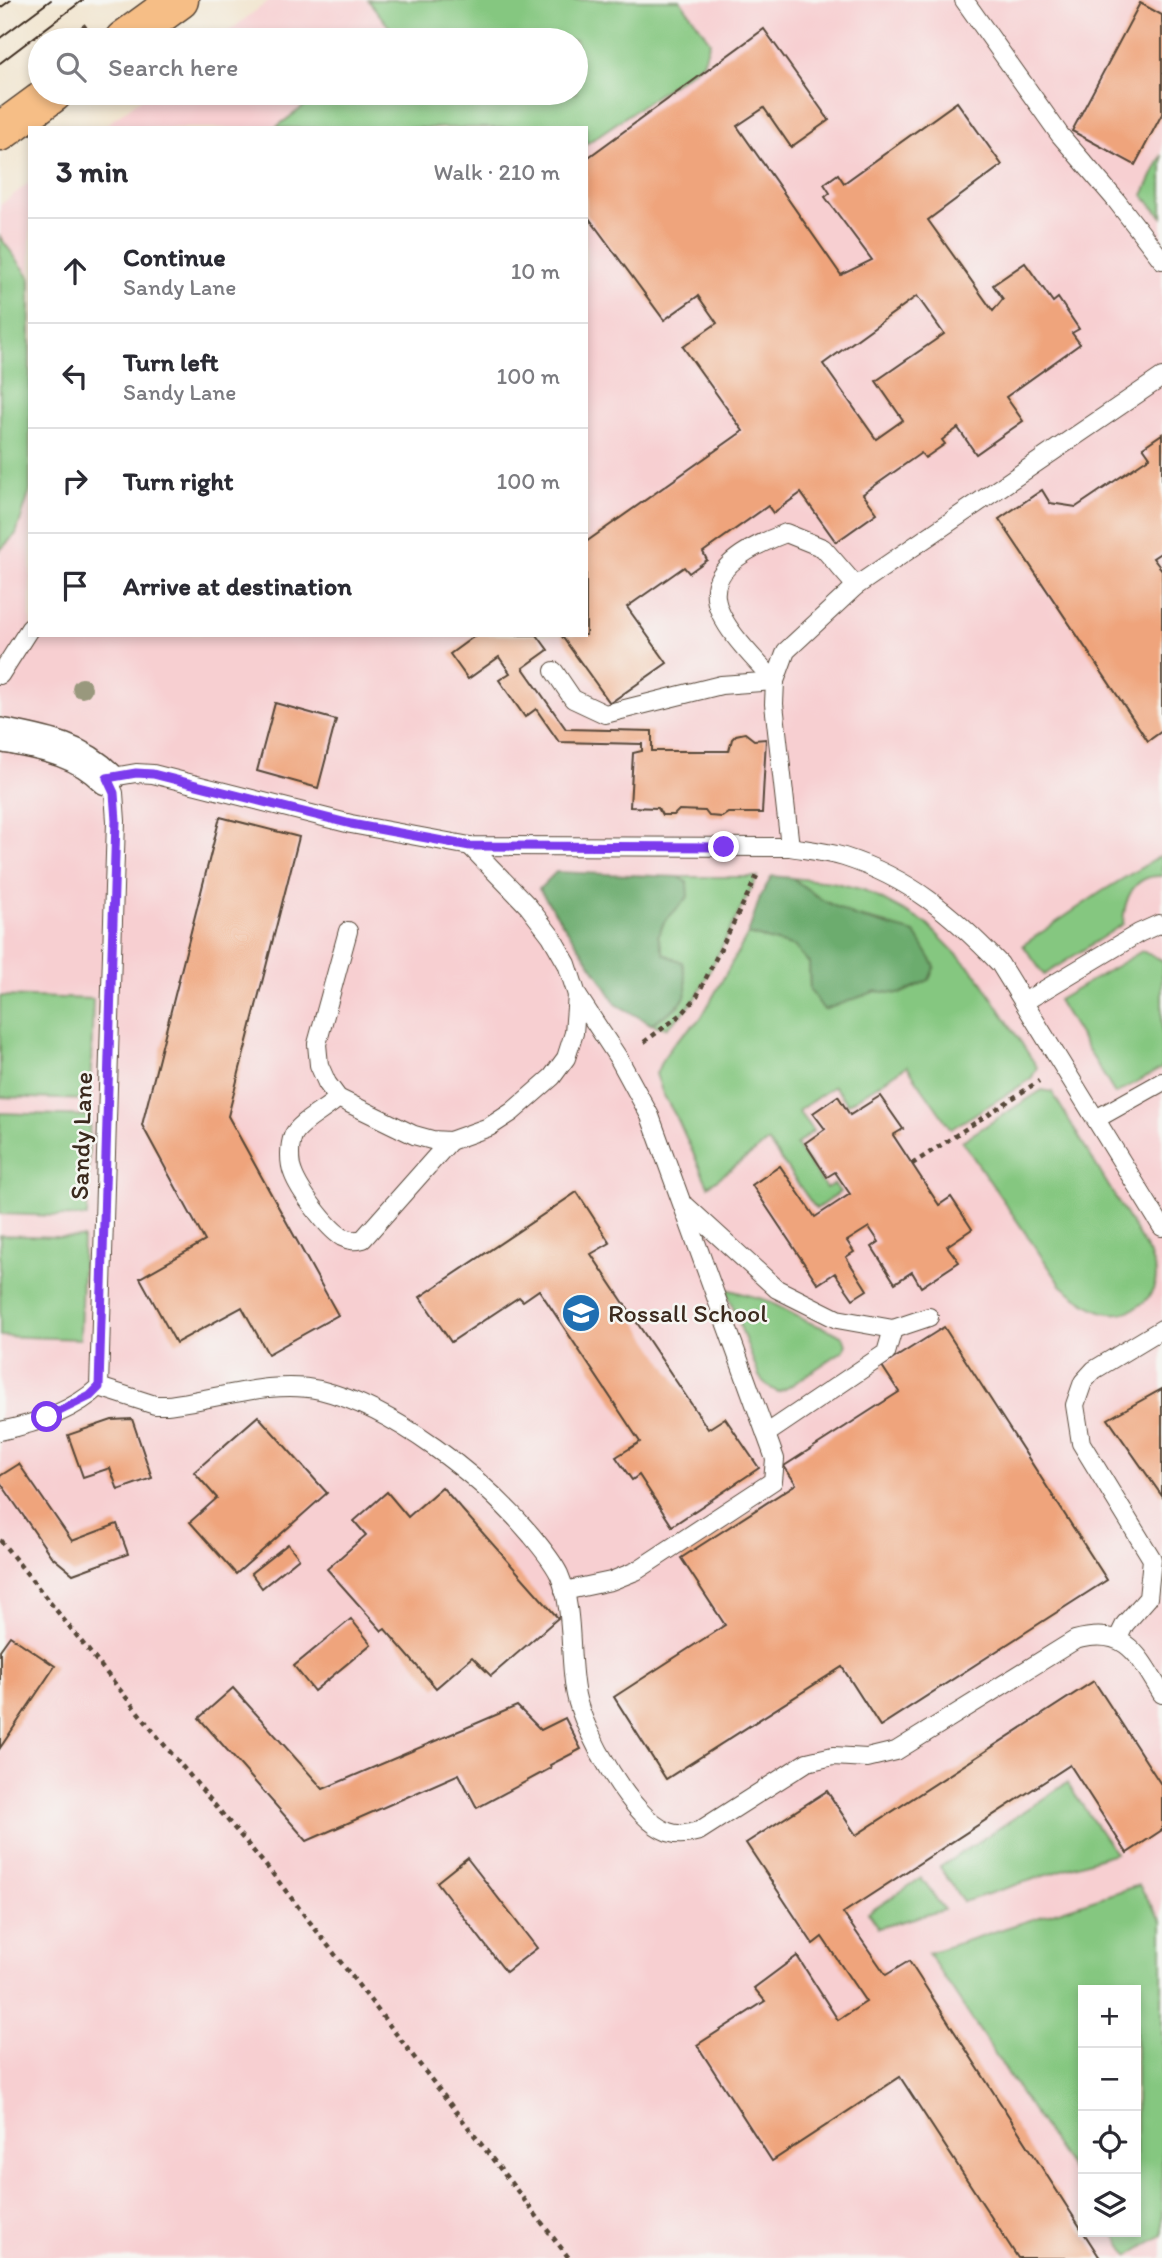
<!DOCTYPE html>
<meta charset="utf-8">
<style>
:root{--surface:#fff;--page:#f2f2f3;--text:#2b2b33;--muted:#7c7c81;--line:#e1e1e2}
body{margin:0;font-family:Itim,sans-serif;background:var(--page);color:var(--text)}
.controls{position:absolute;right:21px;bottom:21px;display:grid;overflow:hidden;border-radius:0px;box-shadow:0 4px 10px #0003}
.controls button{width:63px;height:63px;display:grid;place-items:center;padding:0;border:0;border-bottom:2px solid var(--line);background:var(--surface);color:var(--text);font:35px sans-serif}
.stop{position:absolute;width:21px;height:21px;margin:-16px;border:5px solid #7c3aed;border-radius:50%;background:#fff}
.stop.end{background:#7c3aed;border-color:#fff;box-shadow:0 2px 7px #0008}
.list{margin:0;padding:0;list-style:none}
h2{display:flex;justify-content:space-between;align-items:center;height:91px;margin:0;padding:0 28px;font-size:30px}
h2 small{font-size:23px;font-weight:400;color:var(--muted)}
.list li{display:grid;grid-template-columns:46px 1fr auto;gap:21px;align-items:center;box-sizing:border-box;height:105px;padding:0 28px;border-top:2px solid var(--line)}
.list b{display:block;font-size:26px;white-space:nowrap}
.list p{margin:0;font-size:23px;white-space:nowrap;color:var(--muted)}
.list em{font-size:23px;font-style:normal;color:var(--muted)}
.icon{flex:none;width:38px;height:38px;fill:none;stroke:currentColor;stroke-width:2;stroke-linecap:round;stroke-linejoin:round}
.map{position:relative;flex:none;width:1162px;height:2258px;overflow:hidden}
.search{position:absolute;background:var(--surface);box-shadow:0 4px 10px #0003;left:28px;top:28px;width:560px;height:77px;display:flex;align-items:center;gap:18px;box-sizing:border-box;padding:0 24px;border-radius:38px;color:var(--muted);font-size:26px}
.panel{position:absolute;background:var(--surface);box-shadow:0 4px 10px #0003;left:28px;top:126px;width:560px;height:511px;border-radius:0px}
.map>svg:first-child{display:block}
.built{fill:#f7cfd1;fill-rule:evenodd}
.green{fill:#85c780;stroke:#60784f;stroke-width:2}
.forest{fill:#6cac6e;stroke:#546b46;stroke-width:2}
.building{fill:#efa47b;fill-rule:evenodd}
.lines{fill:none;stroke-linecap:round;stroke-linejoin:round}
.lane-casing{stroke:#564638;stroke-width:20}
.street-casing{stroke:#564638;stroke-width:36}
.primary-casing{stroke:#564638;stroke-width:41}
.path{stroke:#564638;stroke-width:4.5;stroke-dasharray:5 5;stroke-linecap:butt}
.lane{stroke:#fff;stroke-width:18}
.street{stroke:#fff;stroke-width:33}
.primary{stroke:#f6be86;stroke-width:38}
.tram{stroke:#3b2a1e;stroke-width:2}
.tree{fill:#99987d}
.route{stroke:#7c3aed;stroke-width:9}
.labels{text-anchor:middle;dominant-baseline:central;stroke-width:5;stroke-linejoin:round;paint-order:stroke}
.street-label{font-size:26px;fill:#3b2a1e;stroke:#f6f6f2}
.poi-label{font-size:26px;fill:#3b2a1e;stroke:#f6f6f2;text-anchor:start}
</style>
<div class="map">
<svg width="1162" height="2258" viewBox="0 0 1162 2258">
<rect width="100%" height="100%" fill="#f6f6f2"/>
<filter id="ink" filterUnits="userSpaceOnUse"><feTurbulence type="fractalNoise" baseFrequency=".0143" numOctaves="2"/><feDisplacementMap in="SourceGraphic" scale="14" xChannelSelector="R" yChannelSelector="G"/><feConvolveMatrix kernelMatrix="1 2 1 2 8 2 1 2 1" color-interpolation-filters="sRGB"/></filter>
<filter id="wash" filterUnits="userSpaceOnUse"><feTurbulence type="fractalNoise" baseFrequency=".00686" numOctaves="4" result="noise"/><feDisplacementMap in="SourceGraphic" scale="28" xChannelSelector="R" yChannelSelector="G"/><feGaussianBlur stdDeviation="1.57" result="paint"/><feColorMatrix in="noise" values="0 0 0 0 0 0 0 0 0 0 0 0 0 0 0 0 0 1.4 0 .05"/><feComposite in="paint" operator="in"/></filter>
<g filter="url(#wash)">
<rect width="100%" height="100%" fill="#f1e4cd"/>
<!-- built -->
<path class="built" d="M270,0H1162V2258H0V205L30,182V635H586V128H102L148,93H576V40H217ZM1083,1990H1136V2232H1083Z"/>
<!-- green -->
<g class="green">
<polygon points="368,0 680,0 710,41 703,63 586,144 586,128 275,128 322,93 576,93 576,40 393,40 397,37"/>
<polygon points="1162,155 1162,217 1143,195"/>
<polygon points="0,237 30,277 30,491 16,534 0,550"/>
<path d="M1162,855V876C1133,874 1124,900 1123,924L1044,975L1023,945L1101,892Z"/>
<polygon points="679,877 757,877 696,998 682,1014 666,1028 651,1024 680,1005 658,936 664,922 687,897 687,883"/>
<polygon points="792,878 832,882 864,890 926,923 978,976 1037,1067 1031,1079 951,1129 907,1066 848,1104 834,1086 798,1111 813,1131 796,1145 826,1188 834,1184 840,1192 816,1209 768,1142 708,1186 678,1120 663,1094 656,1074 662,1060 675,1042 701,1018 748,934 795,947 809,963 810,990 824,1009 876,991 900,994 888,924 854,916 822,900"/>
<polygon points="1142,951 1162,960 1162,1068 1115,1094 1058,1000"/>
<polygon points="0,996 93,999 90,1100 0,1097"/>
<path d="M1042,1090L1052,1092L1150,1255C1152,1261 1156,1270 1156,1276C1155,1302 1128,1318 1104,1312C1088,1307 1075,1296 1062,1286L962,1141Z"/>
<polygon points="0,1113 90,1116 87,1217 0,1214"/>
<polygon points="0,1235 83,1238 80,1339 0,1336"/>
<path d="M726,1289L766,1300L808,1322L832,1331L843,1337L846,1344L844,1350L787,1388L778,1392C769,1388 764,1384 759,1376Z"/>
<polygon points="1067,1783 1115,1853 963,1902 940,1867"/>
<polygon points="921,1878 944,1910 878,1928 868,1913"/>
<polygon points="1139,1885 1162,1921 1162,2235 1129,2256 1113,2232 1136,2232 1136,1990 1083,1990 1083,2187 928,1953"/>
</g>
<!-- forest -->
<g class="forest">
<path d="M556,872L679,877L687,882L688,897L664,922L658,936L664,954L682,962C693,1003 684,1002 651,1024L616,1004L597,973L539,889Z"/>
<polygon points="772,876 792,878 822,900 854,916 915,933 935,966 929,980 900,994 876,991 824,1010 810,990 809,963 795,947 748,934 760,897"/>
</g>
<g id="blocks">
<!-- building -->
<g class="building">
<polygon points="1140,3 1162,15 1162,114 1135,165 1072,131"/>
<path d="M764,29L829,120L791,147L764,108L737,126L841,275L872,260L825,197L830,193L824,184L838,174L844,183L957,102L1002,165L928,220L993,311L1003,299L993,285L1025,263L1053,302L1058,298L1079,329L1072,333L1080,344L1006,397L1023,421L976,454L958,428L942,440L945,444L925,458L921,453L863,494L877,513L836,542L801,493L773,513L768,506L703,552L707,560L689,573L684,567L627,607L667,663L610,703L561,635H586V542L743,431L683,347L717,323L698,296L664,320L586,214V159ZM917,296L944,334L876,381L903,420L876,439L823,364Z"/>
<polygon points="1162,434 1162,552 1153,558 1162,570 1162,731 1148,741 999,519 1042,490 1050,503 1076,507 1150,457 1143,447"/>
<polygon points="476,635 537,635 548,650 523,668 566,729 652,731 652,751 729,751 732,739 736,735 745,733 754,740 766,739 762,813 728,813 722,817 709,816 705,811 679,810 674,815 662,815 658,808 630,807 633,753 642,751 642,744 559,742 536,709 525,717 499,680 510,673 499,657 468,679 450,654"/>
<polygon points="275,703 336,720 318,788 257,771"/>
<polygon points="220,817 299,837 228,1116 338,1315 268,1354 242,1307 176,1343 140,1278 205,1241 142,1125"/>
<polygon points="838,1096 850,1115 880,1096 903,1129 893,1135 939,1205 951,1197 972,1229 947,1246 959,1262 921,1287 912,1272 895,1283 872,1247 879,1242 869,1227 847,1241 854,1252 846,1257 867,1290 853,1299 835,1273 818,1284 752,1185 780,1166 815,1217 850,1194 835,1172 827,1177 805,1143 825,1129 813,1113"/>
<polygon points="577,1192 610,1243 591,1254 708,1429 725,1418 759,1468 672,1526 639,1475 632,1480 616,1457 640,1442 539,1290 523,1301 519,1297 451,1342 420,1297"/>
<polygon points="944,1327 1107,1580 880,1726 842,1667 666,1779 614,1697 725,1625 681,1558 796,1484 784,1466 899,1392 882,1366"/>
<polygon points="1162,1389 1162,1496 1108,1419"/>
<polygon points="258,1416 327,1493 236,1574 190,1522 217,1498 194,1472"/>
<polygon points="132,1419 152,1478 118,1490 110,1468 83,1477 68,1435 112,1420"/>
<polygon points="19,1464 72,1541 117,1524 128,1554 73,1574 51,1556 0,1482 0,1476"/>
<polygon points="442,1487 558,1618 491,1676 472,1657 436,1688 385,1629 382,1631 327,1569 366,1535 354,1521 387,1492 408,1517"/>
<polygon points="288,1544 299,1558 262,1588 251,1573"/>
<polygon points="351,1619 371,1644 314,1691 294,1666"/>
<polygon points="10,1636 55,1666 0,1748 0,1650"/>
<polygon points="1094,1681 1162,1786 1162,1830 1127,1853 1070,1765 843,1913 886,1975 909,1961 1100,2258 1018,2258 900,2077 772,2161 697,2045 765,2001 754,1988 797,1956 838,2020 866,2002 822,1937 813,1944 746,1843 827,1791 856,1835"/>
<polygon points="233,1688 323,1789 517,1706 541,1730 565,1718 581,1749 550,1765 551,1768 477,1808 459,1774 307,1841 199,1718"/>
<polygon points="467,1858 537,1948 506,1972 437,1882"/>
</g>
</g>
</g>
<g filter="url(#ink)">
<use href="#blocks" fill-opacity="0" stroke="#564638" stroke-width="2"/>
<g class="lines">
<!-- lane casing -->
<g class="lane-casing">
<g id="lane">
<polyline points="964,0 1060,135 1115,199 1162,260"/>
<polyline points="554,671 573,699 605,714 721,685 775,681"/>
<polyline points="0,675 30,628"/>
<path d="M775,681C711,615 678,574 786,533L823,548L856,586"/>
<polyline points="470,846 528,906 551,936 567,964 577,995 619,1059 650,1116 775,1459 773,1481 636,1571 611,1581 564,1591"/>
<polyline points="790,847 774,704 775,681 786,651 856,586 1162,377"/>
<polyline points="348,931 317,1044 319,1065 327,1083 338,1098 414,1135 432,1140 450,1141 489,1127 512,1112 552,1077 566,1058 574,1033 577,995"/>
<polyline points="1024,1002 1139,933 1159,924 1162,925"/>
<path d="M338,1098C326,1110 299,1122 293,1136C289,1146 289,1163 293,1173C299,1190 327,1228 342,1237C350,1241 355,1241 363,1239L450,1141"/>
<polyline points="1096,1119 1162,1082"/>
<polyline points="686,1206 777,1289 837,1319 893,1329 929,1317"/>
<path d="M99,1387L155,1405H167C214,1400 273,1379 320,1390C394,1408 482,1477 531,1535C541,1547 552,1560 559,1574C575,1611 568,1656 576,1695C583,1731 632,1819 668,1832C679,1836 688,1834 699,1831L807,1762L833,1756L867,1758L896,1751L1075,1640C1127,1626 1138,1655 1162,1694"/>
<path d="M0,1431C34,1424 73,1411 99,1387L116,821L114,793L107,778L136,773L153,774L351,824L470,846L790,847C808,850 827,852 844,857C910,878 953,915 1000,964L1162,1227"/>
<polyline points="766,1434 886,1353 893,1329"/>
<polyline points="1118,1638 1125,1624 1148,1598 1152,1559 1081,1443 1075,1405 1083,1382 1094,1370 1162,1329"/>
</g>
</g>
<!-- street casing -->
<g class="street-casing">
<path id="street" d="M0,735C39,743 78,748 107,778"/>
</g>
<!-- primary casing -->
<g class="primary-casing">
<g id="primary">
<polyline points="124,40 179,0"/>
<polyline points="0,132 53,93"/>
</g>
</g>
<!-- path -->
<g class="path">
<polyline points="66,40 86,25"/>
<polyline points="644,1042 682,1014 696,998 757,876"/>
<polyline points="912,1164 1039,1081"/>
<polyline points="0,1540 161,1741 272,1873 569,2258"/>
</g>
<!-- lane -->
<use href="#lane" class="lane"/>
<!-- street -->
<use href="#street" class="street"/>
<!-- primary -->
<use href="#primary" class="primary"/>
<!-- tram -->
<g class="tram">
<polyline points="0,8 11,0"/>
<polyline points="0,38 51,0"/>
<polyline points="0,63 83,0"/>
</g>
</g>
<!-- trees -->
<circle class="tree" cx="82" cy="688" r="10"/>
</g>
<g class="lines" filter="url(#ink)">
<!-- route -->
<polyline class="route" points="47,1417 90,1396 99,1387 116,821 114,793 107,778 136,773 153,774 351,824 470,846 724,847"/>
</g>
<!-- icons -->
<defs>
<g id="school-disc" transform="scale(2.0125)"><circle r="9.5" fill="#1f6fb2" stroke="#f6f6f2"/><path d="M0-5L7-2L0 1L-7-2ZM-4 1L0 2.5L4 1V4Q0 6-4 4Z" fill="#fff"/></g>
</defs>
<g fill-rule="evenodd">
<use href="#school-disc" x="581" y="1313"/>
</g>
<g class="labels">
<!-- street labels -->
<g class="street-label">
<text transform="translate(81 1136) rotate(-88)">Sandy Lane</text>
</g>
<!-- poi labels -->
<g class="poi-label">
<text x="608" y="1313">Rossall School</text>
</g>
</g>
</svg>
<div class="controls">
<button>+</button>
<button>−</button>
<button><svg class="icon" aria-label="locate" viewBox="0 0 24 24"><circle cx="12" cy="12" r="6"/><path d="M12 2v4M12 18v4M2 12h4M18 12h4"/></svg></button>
<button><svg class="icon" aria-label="layers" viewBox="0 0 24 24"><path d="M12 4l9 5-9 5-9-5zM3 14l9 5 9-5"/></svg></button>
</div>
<div class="stop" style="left:47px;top:1417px"></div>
<div class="stop end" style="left:724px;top:847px"></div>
<div class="search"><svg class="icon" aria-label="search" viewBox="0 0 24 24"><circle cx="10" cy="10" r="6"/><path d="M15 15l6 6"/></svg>Search here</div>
<section class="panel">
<h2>3 min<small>Walk · 210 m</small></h2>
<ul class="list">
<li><svg class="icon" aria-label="ahead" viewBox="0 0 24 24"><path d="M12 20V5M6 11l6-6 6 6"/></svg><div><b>Continue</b><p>Sandy Lane</p></div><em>10 m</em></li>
<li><svg class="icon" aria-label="left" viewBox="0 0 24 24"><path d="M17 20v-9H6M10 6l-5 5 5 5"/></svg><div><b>Turn left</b><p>Sandy Lane</p></div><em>100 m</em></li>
<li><svg class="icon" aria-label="right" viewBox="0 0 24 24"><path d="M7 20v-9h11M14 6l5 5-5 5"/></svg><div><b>Turn right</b></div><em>100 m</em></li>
<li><svg class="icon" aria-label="arrive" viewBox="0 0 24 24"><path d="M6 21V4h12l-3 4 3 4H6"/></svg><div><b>Arrive at destination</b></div></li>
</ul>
</section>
</div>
